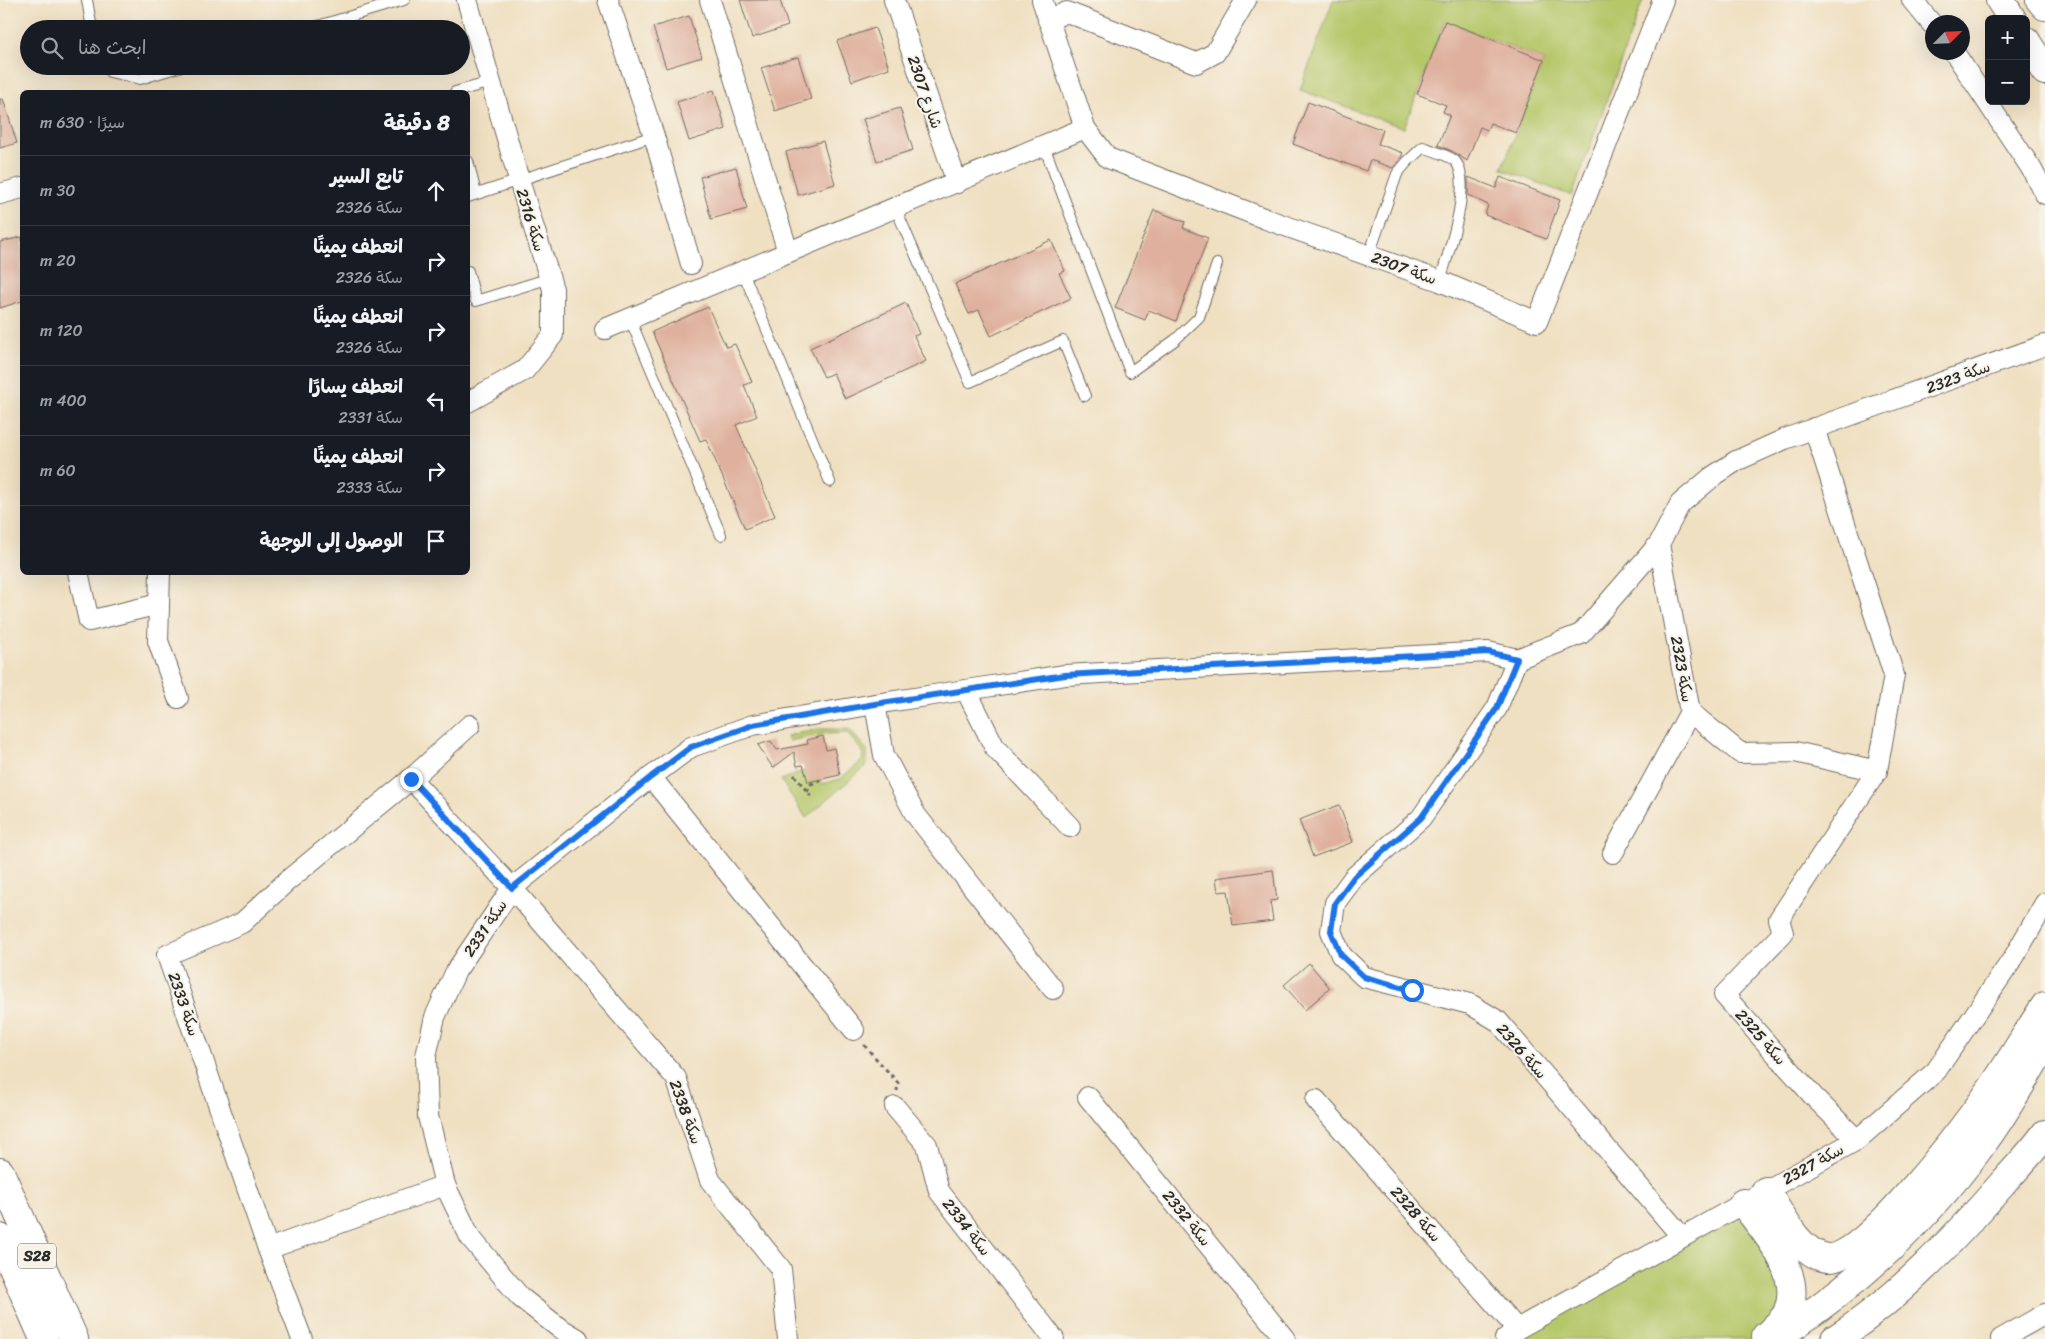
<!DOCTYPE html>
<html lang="ar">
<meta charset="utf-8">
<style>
:root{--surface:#171b24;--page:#242831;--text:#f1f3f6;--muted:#9ea1a6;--line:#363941}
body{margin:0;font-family:Sriracha,"Playpen Sans Arabic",sans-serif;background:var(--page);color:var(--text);direction:rtl}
.controls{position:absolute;right:15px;top:15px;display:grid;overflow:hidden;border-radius:8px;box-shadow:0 5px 20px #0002}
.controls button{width:45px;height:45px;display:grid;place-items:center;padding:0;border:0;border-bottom:1px solid var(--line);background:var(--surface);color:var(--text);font:25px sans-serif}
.compass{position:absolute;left:1925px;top:15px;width:45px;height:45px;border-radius:50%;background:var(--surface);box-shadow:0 5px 20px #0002;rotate:66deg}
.stop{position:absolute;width:15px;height:15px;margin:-11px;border:4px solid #1a73e8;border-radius:50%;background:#fff}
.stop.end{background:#1a73e8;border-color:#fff;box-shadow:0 1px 5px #0008}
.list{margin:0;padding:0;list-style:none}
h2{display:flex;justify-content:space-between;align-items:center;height:65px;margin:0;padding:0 20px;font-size:21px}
h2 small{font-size:16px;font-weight:400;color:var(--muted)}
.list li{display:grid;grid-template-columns:32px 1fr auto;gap:15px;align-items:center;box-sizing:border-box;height:70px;padding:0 20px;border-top:1px solid var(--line)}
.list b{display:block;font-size:19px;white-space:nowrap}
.list p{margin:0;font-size:16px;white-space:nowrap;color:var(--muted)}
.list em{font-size:16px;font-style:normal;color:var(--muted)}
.icon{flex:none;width:28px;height:28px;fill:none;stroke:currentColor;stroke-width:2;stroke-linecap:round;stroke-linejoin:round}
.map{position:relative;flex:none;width:2045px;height:1339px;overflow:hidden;direction:ltr}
.search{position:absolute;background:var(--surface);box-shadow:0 5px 20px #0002;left:20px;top:20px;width:450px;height:55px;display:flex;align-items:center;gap:12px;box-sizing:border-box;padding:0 18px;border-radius:28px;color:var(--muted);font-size:19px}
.panel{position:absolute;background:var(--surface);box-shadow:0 5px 20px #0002;left:20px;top:90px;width:450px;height:485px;border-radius:8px;direction:rtl}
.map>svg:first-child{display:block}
.green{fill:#b6c76a;stroke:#70794a}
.building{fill:#dfb09d}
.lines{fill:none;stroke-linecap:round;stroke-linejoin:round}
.lane-casing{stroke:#706a60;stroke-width:12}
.street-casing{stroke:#706a60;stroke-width:22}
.secondary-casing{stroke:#706a60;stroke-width:30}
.primary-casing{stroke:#706a60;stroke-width:30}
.path{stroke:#706a60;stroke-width:3;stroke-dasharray:4 4;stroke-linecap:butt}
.lane{stroke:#fff;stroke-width:10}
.street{stroke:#fff;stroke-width:20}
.secondary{stroke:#fff;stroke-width:28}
.primary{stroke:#fff;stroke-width:28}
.route{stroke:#1a73e8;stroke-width:6}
.labels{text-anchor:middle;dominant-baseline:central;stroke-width:4;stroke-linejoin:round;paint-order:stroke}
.shield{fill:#f7f3e8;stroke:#686764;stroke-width:1}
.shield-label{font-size:15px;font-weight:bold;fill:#2b2b2b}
.street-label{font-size:16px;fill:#2b2b2b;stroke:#f7f3e8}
</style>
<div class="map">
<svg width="2045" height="1339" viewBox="0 0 2045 1339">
<rect width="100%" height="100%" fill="#f7f3e8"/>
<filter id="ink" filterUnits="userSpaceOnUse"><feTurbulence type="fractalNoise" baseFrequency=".02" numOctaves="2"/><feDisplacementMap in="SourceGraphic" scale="10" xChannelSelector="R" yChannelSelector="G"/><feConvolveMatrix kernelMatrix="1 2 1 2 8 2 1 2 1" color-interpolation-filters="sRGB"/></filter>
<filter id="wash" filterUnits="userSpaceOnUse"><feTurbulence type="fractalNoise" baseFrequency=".0096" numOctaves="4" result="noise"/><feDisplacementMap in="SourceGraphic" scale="20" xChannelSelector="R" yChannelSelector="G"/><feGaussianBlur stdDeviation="1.12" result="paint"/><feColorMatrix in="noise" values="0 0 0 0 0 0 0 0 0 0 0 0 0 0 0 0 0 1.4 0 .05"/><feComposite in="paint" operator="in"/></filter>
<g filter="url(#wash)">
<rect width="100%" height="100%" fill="#f0e0c2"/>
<!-- green -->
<g class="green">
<polygon points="1333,0 1643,0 1572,196 1502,169 1544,60 1445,21 1404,128 1300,90"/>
<polygon points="818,729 849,729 867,750 867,765 806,818 781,780 807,770 819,779 821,784 840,779 862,761 863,752 847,733 823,734 789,741 787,736"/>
<polygon points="1742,1206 1790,1289 1759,1339 1507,1339"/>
</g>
<g id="blocks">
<!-- building -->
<g class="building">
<polygon points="740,0 780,0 788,26 752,38"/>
<polygon points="689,16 702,57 666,68 653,27"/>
<polygon points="1445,21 1544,60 1516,133 1490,123 1487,130 1480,127 1467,161 1452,151 1438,145 1450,115 1443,112 1446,105 1417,94"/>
<polygon points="875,28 889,68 852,81 837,41"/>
<polygon points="798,57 811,99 775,111 761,68"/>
<polygon points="714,90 726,129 689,141 677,102"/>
<polygon points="0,99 3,99 17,143 0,148"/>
<polygon points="1308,102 1383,130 1378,144 1403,153 1400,159 1393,168 1370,160 1366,171 1293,144"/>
<polygon points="900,108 913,150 877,161 863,119"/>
<polygon points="823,141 835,184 798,195 786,152"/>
<polygon points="736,167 747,209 711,219 700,177"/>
<polygon points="1468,177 1496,188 1500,177 1560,200 1546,239 1485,215 1488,205 1468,195"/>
<polygon points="1154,210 1185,222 1183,228 1208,238 1176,321 1149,310 1145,320 1115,308"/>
<polygon points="22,237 22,301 0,308 0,242"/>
<polygon points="1051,240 1065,271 1059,273 1071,298 991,336 979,310 969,314 955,284"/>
<polygon points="906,303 919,334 914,336 926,361 845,399 833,373 824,377 810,348"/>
<polygon points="708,307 726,347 735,344 752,382 744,385 757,416 736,425 775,516 745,529 706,439 700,441 652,332"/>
<polygon points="823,736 826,750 834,748 840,775 808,782 803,765 797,766 794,752 773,768 758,745 771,741 777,750 808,744 807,740"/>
<polygon points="1339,805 1353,842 1313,857 1299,820"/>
<polygon points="1273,870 1277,900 1270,901 1273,921 1233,926 1228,891 1218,892 1216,878"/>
<polygon points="1309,963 1330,988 1305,1010 1284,985"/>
</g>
</g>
</g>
<g filter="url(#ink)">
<use href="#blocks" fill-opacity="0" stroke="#706a60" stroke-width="1"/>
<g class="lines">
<!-- lane casing -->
<g class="lane-casing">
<g id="lane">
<polyline points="87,0 92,29"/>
<polyline points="308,29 404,0"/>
<polyline points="108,66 110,72 140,79 182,66"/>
<polyline points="455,92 491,82"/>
<polyline points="1044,146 1130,372 1175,340 1199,317 1217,264"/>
<polyline points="468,161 476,194"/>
<polyline points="468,197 654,136"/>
<polyline points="896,209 970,382 1063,341 1085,396"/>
<path d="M1369,255L1397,174L1407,162L1423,147C1431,150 1450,156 1455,161C1474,182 1447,256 1440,281"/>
<polyline points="468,271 476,301 550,278"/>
<polyline points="743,272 830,482"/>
<polyline points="630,319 721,535"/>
</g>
</g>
<!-- street casing -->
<g class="street-casing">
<g id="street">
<polyline points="467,0 519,180 553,289 553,335 525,370 468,402"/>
<polyline points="608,0 654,136 691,264"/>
<polyline points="710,0 788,252"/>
<polyline points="894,0 957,183"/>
<polyline points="1042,0 1085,128 1108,158 1266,219 1440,281 1537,322 1663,0"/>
<polyline points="1912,0 1932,24"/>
<polyline points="1048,20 1067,12 1196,63 1215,53 1246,0"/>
<polyline points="1954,52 2031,168 2045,194"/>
<polyline points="0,194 22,188"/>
<polyline points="605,329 1085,128"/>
<polyline points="1814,428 1894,675 1877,771 1779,919 1783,933 1724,995 1814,1097 1857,1140"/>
<polyline points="1659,544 1690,712 1740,753 1795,752 1877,771"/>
<polyline points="78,572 89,621 159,604"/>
<polyline points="160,572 158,641 178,698"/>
<polyline points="1517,659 1497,708 1421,818 1354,877 1335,903 1331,931 1341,955 1364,977 1470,1004 1498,1021 1682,1237"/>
<polyline points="1517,659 1581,634 1659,544 1680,504 1712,477 1736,461 1785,439 2045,345"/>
<polyline points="966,690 995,748 1070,827"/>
<polyline points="875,704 884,755 915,814 1053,989"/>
<polyline points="651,777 854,1030"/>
<polyline points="411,779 512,888 676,1078 710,1180 781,1269 788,1339"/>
<polyline points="1613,853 1690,712"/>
<polyline points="1088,1097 1285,1339"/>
<polyline points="1316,1100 1517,1329"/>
<polyline points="895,1107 927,1145 939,1191 1054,1339"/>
<polyline points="268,1249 445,1185"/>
<polyline points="302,1339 268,1249 167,955 242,923 287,881 411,779 470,725"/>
<polyline points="578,1339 558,1327 520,1297 470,1237 445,1185 434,1140 428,1116 426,1056 435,1017 456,971 512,888 651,777 691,747 753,725 875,704 966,690 1065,675 1488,652 1517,659"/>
<polyline points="1505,1339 1517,1329 1857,1140 1936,1071 2014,957 2045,903"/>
<polyline points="2001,1339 2045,1314"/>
</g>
</g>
<!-- secondary casing -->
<g class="secondary-casing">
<g id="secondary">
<polyline points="2000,0 2012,19"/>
<polyline points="2040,0 2045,6"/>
<polyline points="2026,41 2045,71"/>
<path d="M1766,1191C1780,1213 1799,1255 1828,1258C1863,1262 1961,1131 1983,1101C2005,1071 2024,1037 2045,1006"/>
<path d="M1743,1203C1765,1231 1805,1275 1787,1313C1783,1321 1772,1330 1766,1336"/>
<path d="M1774,1339C1854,1287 1927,1220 1983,1143C2006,1112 2025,1077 2045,1043"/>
<path d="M1835,1339C1897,1300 1955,1238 2003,1183C2017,1167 2033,1151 2045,1134"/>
</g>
</g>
<!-- primary casing -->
<g class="primary-casing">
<g id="primary">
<polyline points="0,1172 74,1339"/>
<polyline points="0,1238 44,1339"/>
</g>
</g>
<!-- path -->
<g class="path">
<polyline points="794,775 811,796"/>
<polyline points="807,792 811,784 820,781"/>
<polyline points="864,1045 898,1083 897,1091"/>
</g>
<!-- lane -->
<use href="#lane" class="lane"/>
<!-- street -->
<use href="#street" class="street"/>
<!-- secondary -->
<use href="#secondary" class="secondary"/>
<!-- primary -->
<use href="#primary" class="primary"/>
</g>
</g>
<g class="lines" filter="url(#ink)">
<!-- route -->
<polyline class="route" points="411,779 512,888 651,777 691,747 753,725 875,704 1065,675 1488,652 1517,659 1497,708 1421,818 1354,877 1335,903 1331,931 1341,955 1364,977 1412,990"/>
</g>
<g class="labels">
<!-- shield labels -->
<rect class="shield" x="18" y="1243.5" width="38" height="25" rx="4"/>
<g class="shield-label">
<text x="37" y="1256">S28</text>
</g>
<!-- street labels -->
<g class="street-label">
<text transform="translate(925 92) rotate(71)">2307 شارع</text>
<text transform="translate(531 220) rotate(73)">2316 سكة</text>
<text transform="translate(1404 268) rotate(20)">سكة 2307</text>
<text transform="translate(1958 377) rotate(-20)">سكة 2323</text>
<text transform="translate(1682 669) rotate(80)">سكة 2323</text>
<text transform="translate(485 928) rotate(-56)">سكة 2331</text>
<text transform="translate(184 1004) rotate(71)">سكة 2333</text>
<text transform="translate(1761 1037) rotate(49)">سكة 2325</text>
<text transform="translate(1522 1051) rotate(49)">سكة 2326</text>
<text transform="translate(686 1112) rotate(70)">سكة 2338</text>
<text transform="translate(1813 1164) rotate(-29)">سكة 2327</text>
<text transform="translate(1416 1214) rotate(49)">سكة 2328</text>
<text transform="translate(1187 1218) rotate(51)">سكة 2332</text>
<text transform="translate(967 1227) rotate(52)">سكة 2334</text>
</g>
</g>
</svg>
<div class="controls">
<button>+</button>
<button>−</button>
</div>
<svg class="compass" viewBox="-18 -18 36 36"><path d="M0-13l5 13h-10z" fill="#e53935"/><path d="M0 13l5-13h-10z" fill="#9ea1a6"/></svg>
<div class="stop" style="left:1412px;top:990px"></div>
<div class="stop end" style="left:411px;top:779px"></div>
<div class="search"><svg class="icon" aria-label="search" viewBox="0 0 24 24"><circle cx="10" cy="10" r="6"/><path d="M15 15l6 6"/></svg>ابحث هنا</div>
<section class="panel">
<h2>8 دقيقة<small>سيرًا · 630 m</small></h2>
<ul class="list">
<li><svg class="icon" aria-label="ahead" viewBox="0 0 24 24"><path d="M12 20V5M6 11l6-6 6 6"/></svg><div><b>تابع السير</b><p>سكة 2326</p></div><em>30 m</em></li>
<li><svg class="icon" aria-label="right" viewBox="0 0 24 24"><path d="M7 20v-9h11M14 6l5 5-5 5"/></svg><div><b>انعطف يمينًا</b><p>سكة 2326</p></div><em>20 m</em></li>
<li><svg class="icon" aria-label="right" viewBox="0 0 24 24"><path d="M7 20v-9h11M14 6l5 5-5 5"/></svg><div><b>انعطف يمينًا</b><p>سكة 2326</p></div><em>120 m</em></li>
<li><svg class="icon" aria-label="left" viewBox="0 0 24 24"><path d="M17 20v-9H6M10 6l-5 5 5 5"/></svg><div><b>انعطف يسارًا</b><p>سكة 2331</p></div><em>400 m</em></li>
<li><svg class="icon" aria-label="right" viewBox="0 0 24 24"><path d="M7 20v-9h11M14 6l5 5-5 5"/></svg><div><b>انعطف يمينًا</b><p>سكة 2333</p></div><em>60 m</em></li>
<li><svg class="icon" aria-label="arrive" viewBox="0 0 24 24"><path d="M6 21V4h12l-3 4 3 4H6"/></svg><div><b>الوصول إلى الوجهة</b></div></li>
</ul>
</section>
</div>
